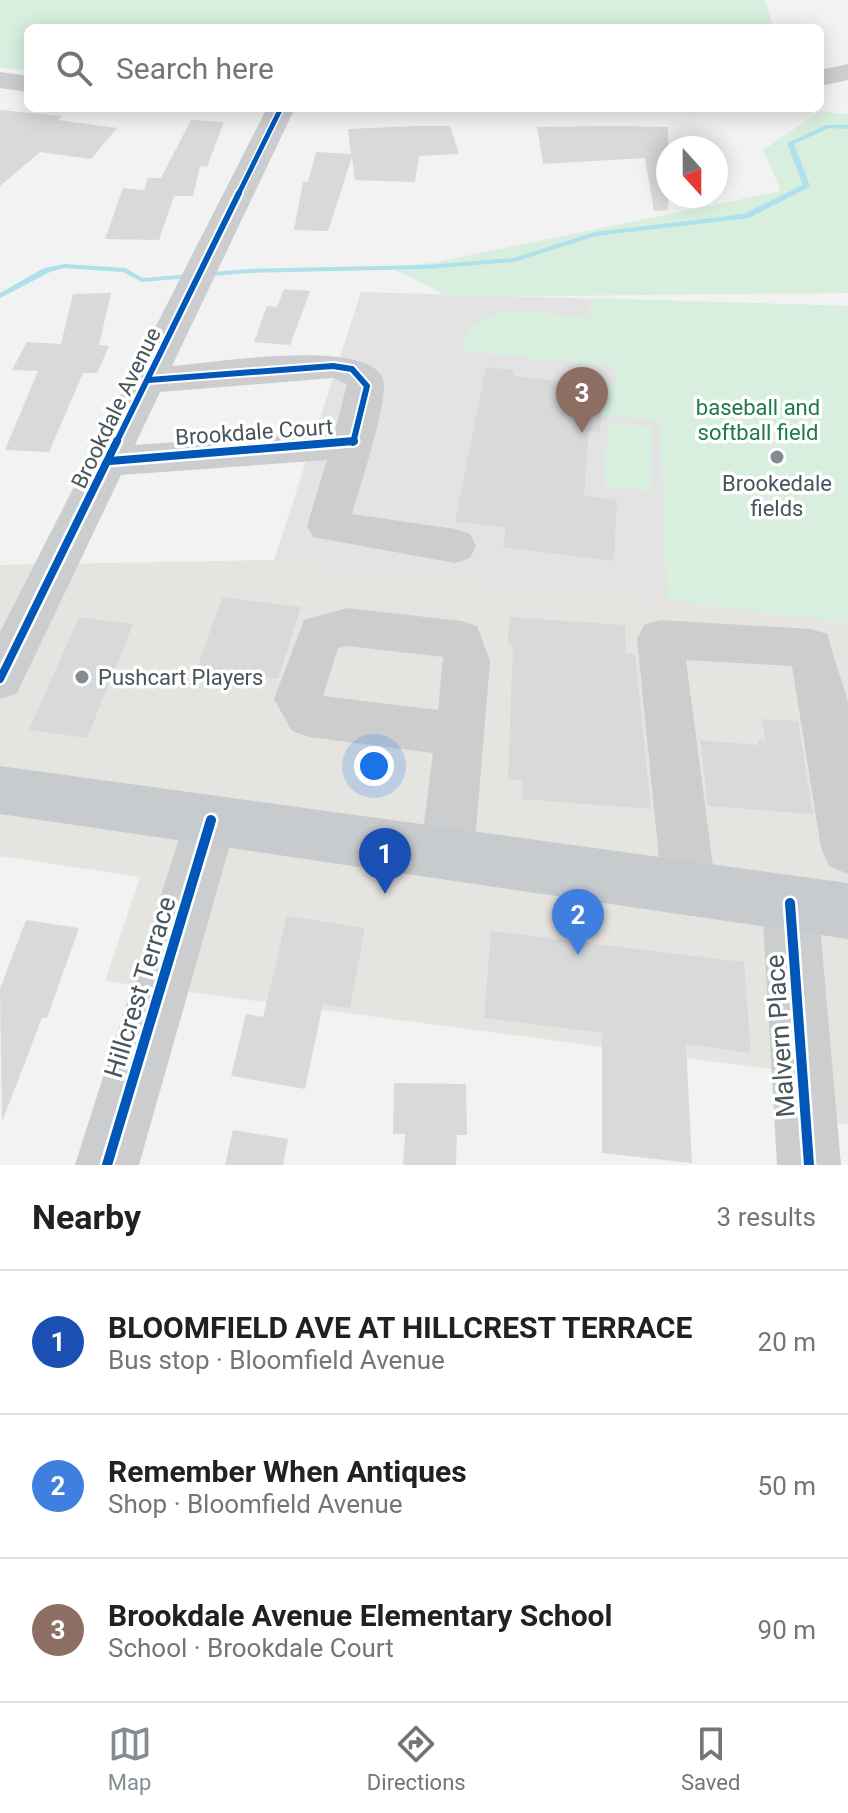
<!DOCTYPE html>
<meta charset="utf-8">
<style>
:root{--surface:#fff;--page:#f2f2f2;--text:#202124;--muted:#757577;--line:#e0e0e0;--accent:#848c91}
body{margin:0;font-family:Roboto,sans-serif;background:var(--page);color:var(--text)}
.compass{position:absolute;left:656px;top:136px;width:72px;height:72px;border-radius:50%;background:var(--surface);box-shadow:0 4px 20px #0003;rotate:159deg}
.you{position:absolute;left:374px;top:766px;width:28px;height:28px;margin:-20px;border:6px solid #fff;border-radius:50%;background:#1a73e8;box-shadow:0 0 0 12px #1a73e833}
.badge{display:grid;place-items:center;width:52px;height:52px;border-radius:50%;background:var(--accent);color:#fff;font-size:26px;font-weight:700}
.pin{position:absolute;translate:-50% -66px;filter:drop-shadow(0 2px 4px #0008)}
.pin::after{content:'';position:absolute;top:42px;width:28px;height:24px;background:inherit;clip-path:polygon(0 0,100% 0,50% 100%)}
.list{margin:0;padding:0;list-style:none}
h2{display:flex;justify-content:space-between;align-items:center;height:104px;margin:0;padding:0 32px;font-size:34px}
h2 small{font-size:26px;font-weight:400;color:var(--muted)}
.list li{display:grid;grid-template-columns:52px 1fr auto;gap:24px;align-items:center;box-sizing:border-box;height:144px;padding:0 32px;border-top:2px solid var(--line)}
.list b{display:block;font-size:30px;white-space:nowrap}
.list p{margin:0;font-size:26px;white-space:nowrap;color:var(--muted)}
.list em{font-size:26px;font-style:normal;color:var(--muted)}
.icon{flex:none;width:44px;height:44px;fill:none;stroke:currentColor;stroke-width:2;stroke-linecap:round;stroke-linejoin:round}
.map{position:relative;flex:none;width:848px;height:1165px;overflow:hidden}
.search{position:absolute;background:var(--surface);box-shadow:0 4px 20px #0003;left:24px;right:24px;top:24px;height:88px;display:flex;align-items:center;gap:20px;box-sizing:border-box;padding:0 28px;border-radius:12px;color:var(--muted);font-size:30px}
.sheet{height:536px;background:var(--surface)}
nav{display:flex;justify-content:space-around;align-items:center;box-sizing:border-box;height:112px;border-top:2px solid var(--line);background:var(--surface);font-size:22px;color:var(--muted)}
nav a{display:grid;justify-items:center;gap:4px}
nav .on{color:var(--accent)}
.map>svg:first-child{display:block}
.commercial{fill:#e6e4e0}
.education{fill:#e4e3e3}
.green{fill:#d8efe0}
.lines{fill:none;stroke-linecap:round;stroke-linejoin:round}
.stream{fill:#aee1eb;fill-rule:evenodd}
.building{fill:#d8d9da}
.minor{fill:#cbcdcf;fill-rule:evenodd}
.major{fill:#c8cbce;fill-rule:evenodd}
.cycleway-far3-casing{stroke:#fff;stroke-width:8}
.cycleway-far2-casing{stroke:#fff;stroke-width:10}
.cycleway-far1-casing{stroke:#fff;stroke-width:13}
.cycleway-casing{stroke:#fff;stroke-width:15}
.cycleway-far3{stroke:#0057b8;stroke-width:5}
.cycleway-far2{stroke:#0057b8;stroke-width:6}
.cycleway-far1{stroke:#0057b8;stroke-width:8}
.cycleway{stroke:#0057b8;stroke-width:10}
.poi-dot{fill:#848c91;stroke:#fff;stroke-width:3}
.labels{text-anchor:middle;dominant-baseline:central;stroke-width:7;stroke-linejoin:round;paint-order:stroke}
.park-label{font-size:22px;fill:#1c7c48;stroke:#fff}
.street-label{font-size:22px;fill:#49555d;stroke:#fff}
.poi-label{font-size:22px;fill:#49555d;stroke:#fff}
.near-street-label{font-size:26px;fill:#49555d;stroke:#fff}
</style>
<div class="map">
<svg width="848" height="1165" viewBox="0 0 848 1165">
<rect width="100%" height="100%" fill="#f2f2f2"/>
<!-- commercial -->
<polygon class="commercial" points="274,560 667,600 848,623 848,1125 782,1113 777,1070 105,981 140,877 0,856 0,565"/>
<!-- education -->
<polygon class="education" points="361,292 848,306 848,623 667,600 274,560"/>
<!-- green -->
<g class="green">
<polygon points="0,0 765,0 774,28 28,28 28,71 0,67"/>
<polygon points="821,111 848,114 848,293 449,297 389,267 432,263 781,191 763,150"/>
<polygon points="592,298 848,306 848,623 667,600 660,421 601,415 603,385 616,386 615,367 463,351 468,328 502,311 589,316"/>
<polygon points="608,423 652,427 650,491 604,486"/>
</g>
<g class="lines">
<!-- stream -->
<polygon class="stream" points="826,125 848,125 848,129 829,128 794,144 810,186 809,187 749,218 596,236 514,262 426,269 248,273 142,282 123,272 64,268 50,272 0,298 0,293 44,268 64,264 125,268 143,278 248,269 426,265 513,258 595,232 744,214 803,185 787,143"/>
</g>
<!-- building -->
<g class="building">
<polygon points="0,110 62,116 58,120 117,128 91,159 40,152 0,186"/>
<polygon points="191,120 224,122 207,167 200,166 193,196 174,196 159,240 105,239 123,188 144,190 148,178 161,178"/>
<polygon points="416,126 450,126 459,154 419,156 415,182 355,180 352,157 328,231 294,230 303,182 308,182 316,152 351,154 348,129"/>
<polygon points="614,126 668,127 668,210 654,211 645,158 543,164 537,127"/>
<polygon points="284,289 310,291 290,345 254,342 267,306 277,307"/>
<polygon points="111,293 99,345 109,346 97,373 83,373 49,452 5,450 38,371 12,370 27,342 61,344 73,294"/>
<polygon points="486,367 513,370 514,376 603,386 600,432 589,431 584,496 617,500 614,561 503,547 506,527 455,522"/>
<polygon points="222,597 301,607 278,679 197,668"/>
<polygon points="79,617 133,624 87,738 29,730"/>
<polygon points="509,617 625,625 626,653 635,654 651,809 522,799 523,780 508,779 513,645 508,645"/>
<polygon points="762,719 798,721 813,814 708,806 700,740 758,745 758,740 765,741"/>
<polygon points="287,916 365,928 350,1008 323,1004 305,1089 231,1076 246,1014 263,1017"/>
<polygon points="26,920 79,928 47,1018 42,1018 2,1122 0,989"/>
<polygon points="491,931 744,962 751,1053 686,1044 692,1163 602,1153 602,1033 484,1018"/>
<polygon points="394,1083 466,1084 467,1135 457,1135 456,1165 403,1165 405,1134 393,1134"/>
<polygon points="233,1130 288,1139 283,1165 225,1165"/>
</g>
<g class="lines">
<!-- minor -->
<g class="minor">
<polygon points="848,64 848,80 820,86 820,70"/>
<polygon points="0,72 28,76 28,92 0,88"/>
<path d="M267,108H295L172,366C211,363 368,337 383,379C390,397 359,489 352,514L455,529L470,534L476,546L470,558L455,563L313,537L307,526L327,460L121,475L17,693L0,699V632ZM333,378L347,384L335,431L135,445L160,392Z"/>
<path d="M347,608L461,621L477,626L490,661L474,854L466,872L447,880L428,872L420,854L433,753L309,737L292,731L274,699L304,620ZM347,646L443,657L438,710L323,696L338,648Z"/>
<polygon points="660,620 811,629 827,634 848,702 848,874 829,866 821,848 792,666 686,660 716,889 708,908 689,916 670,908 662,889 637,639 644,625"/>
<polygon points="211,795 229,803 237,820 139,1165 75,1165 185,820 193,803"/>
<polygon points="790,876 809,884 818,903 841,1165 777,1165 762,903 771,884"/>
</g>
<!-- major -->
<polygon class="major" points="0,766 848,883 848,939 0,814"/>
<!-- cycleway-far3 casing -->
<g class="cycleway-far3-casing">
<polyline id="cycleway-far3" points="238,195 281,108"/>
</g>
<!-- cycleway-far2 casing -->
<g class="cycleway-far2-casing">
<g id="cycleway-far2">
<polyline points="149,380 333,366 352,369 367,386 353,443"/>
<polyline points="116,443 239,193"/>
</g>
</g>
<!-- cycleway-far1 casing -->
<g class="cycleway-far1-casing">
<g id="cycleway-far1">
<polyline points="110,461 354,441"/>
<polyline points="0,679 117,441"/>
</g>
</g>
<!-- cycleway casing -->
<g class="cycleway-casing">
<g id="cycleway">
<polyline points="790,903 809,1165"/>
<polyline points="107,1165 211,820"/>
</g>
</g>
<!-- cycleway-far3 -->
<use href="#cycleway-far3" class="cycleway-far3"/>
<!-- cycleway-far2 -->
<use href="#cycleway-far2" class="cycleway-far2"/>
<!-- cycleway-far1 -->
<use href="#cycleway-far1" class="cycleway-far1"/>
<!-- cycleway -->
<use href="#cycleway" class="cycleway"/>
</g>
<!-- markers -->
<g class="poi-dot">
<circle cx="777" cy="457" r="8"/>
<circle cx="82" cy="677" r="8"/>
</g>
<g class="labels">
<!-- park labels -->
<g class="park-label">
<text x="758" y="407">baseball and<tspan x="758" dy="25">softball field</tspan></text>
</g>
<!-- street labels -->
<g class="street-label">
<text transform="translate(116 408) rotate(-64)">Brookdale Avenue</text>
<text transform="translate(254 432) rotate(-4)">Brookdale Court</text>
</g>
<!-- poi labels -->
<g class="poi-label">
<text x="777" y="483">Brookedale<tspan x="777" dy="25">fields</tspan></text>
<text x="98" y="677" text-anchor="start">Pushcart Players</text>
</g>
<!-- near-street labels -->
<g class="near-street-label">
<text transform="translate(140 987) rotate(-73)">Hillcrest Terrace</text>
<text transform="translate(780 1036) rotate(-94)">Malvern Place</text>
</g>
</g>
</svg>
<svg class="compass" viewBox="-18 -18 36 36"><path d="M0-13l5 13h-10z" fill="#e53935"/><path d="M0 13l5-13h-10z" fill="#757577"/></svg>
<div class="you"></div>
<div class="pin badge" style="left:385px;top:894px;background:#1a4fb4">1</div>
<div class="pin badge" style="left:578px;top:955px;background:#3f7fe0">2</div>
<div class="pin badge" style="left:582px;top:433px;background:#8d6e63">3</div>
<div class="search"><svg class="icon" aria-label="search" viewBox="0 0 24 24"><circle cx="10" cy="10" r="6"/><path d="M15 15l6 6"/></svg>Search here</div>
</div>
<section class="sheet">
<h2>Nearby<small>3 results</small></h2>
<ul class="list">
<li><span class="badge" style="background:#1a4fb4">1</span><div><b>BLOOMFIELD AVE AT HILLCREST TERRACE</b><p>Bus stop · Bloomfield Avenue</p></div><em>20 m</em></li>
<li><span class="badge" style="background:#3f7fe0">2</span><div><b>Remember When Antiques</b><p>Shop · Bloomfield Avenue</p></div><em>50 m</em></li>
<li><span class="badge" style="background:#8d6e63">3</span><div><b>Brookdale Avenue Elementary School</b><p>School · Brookdale Court</p></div><em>90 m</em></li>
</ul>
</section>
<nav>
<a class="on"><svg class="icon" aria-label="map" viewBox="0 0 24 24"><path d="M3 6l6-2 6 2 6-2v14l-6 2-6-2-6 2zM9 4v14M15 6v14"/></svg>Map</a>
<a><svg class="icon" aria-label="directions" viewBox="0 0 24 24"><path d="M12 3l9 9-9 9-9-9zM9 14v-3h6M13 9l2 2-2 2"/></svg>Directions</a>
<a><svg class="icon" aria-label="saved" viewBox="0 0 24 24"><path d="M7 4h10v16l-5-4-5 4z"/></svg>Saved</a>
</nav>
